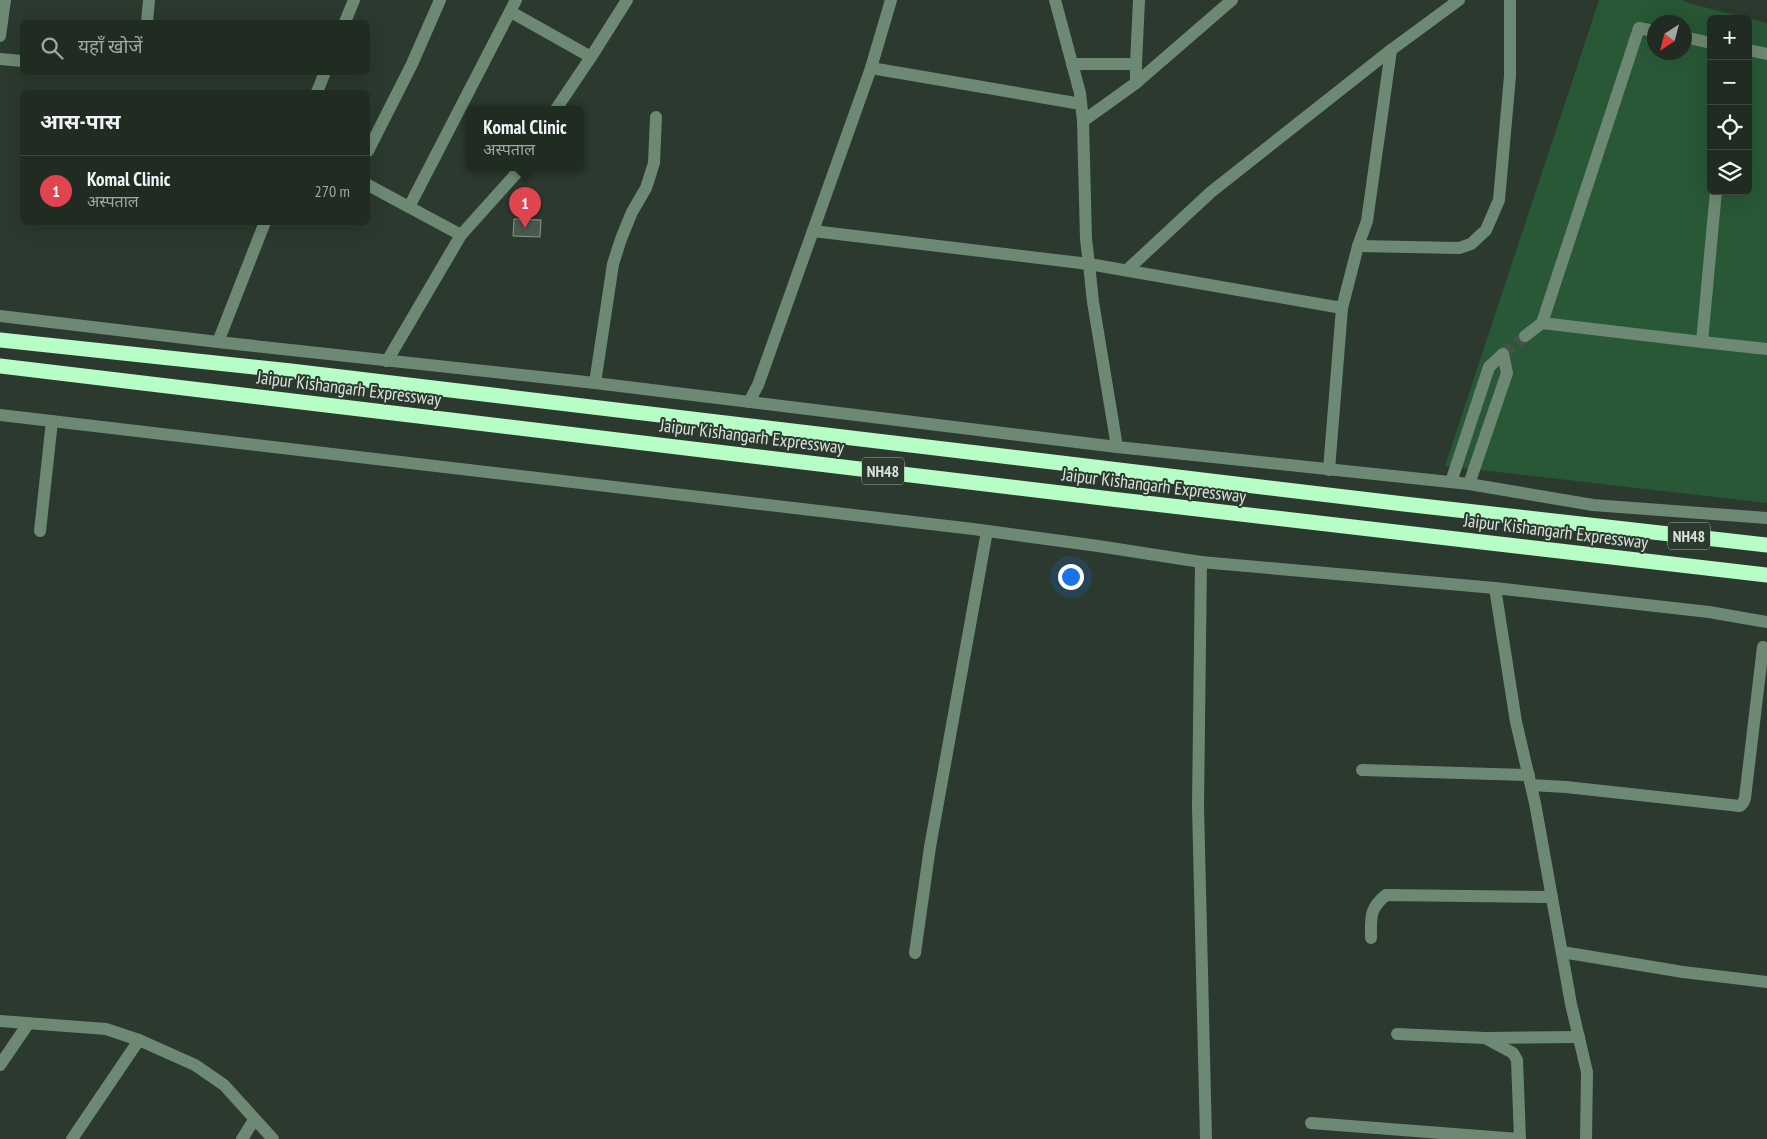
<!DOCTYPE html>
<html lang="hi">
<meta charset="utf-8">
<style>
:root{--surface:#202b22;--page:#28332a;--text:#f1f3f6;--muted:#a2a7a5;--line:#3d4740;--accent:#1a73e8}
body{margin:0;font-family:"PT Sans Narrow","Noto Sans Devanagari",sans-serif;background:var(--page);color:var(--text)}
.controls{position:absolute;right:15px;top:15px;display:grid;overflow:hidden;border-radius:8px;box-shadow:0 5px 20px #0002}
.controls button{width:45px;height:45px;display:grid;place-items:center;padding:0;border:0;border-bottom:1px solid var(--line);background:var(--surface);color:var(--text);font:25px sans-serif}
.compass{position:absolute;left:1647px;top:15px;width:45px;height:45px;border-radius:50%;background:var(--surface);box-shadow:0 5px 20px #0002;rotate:216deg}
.you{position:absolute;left:1070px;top:576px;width:18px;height:18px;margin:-12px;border:4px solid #fff;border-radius:50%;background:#1a73e8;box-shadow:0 0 0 8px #1a73e833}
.badge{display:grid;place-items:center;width:32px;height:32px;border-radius:50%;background:var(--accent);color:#fff;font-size:16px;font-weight:700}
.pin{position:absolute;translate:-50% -41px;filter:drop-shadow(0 1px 2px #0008)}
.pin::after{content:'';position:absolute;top:26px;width:18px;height:15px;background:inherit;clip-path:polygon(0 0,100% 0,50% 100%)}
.popup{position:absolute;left:466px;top:106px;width:118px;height:65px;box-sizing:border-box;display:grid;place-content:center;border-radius:8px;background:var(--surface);filter:drop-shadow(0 1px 4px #0005);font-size:16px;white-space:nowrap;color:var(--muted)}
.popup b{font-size:19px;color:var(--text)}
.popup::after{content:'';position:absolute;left:50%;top:100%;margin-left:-10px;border:10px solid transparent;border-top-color:var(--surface)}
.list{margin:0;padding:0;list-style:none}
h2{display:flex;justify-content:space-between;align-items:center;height:65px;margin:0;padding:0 20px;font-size:21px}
h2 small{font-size:16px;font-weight:400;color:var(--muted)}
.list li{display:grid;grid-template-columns:32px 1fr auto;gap:15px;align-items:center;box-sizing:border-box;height:70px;padding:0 20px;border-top:1px solid var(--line)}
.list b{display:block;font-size:19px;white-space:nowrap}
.list p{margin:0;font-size:16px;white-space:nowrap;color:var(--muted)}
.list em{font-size:16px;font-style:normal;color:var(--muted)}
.icon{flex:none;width:28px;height:28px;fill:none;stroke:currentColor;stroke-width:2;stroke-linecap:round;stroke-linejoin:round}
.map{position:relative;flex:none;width:1767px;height:1139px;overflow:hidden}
.search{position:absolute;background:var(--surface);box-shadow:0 5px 20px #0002;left:20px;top:20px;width:350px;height:55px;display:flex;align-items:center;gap:12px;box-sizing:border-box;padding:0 18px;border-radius:8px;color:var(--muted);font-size:19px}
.panel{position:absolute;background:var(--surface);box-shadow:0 5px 20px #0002;left:20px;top:90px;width:350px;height:135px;border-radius:8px}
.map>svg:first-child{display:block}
.green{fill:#285836;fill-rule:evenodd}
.building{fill:#49584c;stroke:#88988b}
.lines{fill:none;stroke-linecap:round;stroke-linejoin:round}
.minor-tunnel{stroke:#455248;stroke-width:12;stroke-dasharray:12 6;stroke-linecap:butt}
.minor{stroke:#6d8973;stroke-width:12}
.highway{stroke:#b6fdc6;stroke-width:15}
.labels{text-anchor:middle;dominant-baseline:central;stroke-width:4;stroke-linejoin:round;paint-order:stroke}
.shield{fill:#2b392e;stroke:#a6b0a8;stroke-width:1}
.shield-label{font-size:16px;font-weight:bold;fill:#dbe3dc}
.street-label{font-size:18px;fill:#dbe3dc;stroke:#2b392e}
</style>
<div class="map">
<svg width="1767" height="1139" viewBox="0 0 1767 1139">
<rect width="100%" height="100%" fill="#2b392e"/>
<!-- green -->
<path class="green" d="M1599,0H1682L1688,3L1767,23V503L1445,466ZM1711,19H1748V191H1711ZM1654,22H1684V52H1654Z"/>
<!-- building -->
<polygon class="building" points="514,219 541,220 540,237 513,236"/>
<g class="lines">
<!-- minor-tunnel -->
<polyline class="minor-tunnel" points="1503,354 1525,336"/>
<!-- minor -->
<g class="minor">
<polyline points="1055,0 1080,93 1083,121 1086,239 1089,264 1093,302 1117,447"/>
<polyline points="511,12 591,57 627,0"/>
<polyline points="147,22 149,0"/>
<polyline points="345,22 354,0"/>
<polyline points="0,36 5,0"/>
<polyline points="1684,37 1711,43"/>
<polyline points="1748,50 1767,54"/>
<polyline points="0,59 22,61"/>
<polyline points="1072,64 1136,64"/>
<polyline points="871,68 1081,104"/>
<polyline points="1136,83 1136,64 1139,0"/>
<polyline points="317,92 325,72"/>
<polyline points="556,109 591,57"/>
<polyline points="1083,121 1136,83 1232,0"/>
<polyline points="368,151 412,64 440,0"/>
<polyline points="368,185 461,235 387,361"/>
<polyline points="409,207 516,0"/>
<polyline points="813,231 1089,264 1342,308"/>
<polyline points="461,235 522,167"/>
<polyline points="1358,246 1459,248 1471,244 1486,230 1499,200 1510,76 1510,0"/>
<polyline points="1127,270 1211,192 1391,50 1459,0"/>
<polyline points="0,316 218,342 595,383 1117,447 1469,484 1593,505 1767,518"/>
<polyline points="1542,323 1702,342 1716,191"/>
<polyline points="1525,336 1542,323 1639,28 1654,31"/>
<polyline points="218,342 265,222"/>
<polyline points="1702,342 1767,349"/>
<polyline points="595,383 613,264 621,239 632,212 646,188 654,163 656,117"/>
<polyline points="749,402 758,385 871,68 891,0"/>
<polyline points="0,415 973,529 1098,546 1201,562 1495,588 1709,612 1767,622"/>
<polyline points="1329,470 1342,308 1358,246 1367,221 1391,50"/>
<polyline points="1451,482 1489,367 1503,354 1507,373 1469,484"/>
<polyline points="40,531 52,421"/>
<polyline points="1201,562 1198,806 1206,1139"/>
<polyline points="1495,588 1516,722 1535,803 1571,1004 1587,1072 1586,1139"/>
<polyline points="1362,770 1529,775"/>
<polyline points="1531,785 1566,787 1740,806 1743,803 1745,798 1763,647"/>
<path d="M1371,938C1371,917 1369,909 1386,895L1552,897"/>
<polyline points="1562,952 1683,972 1767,982"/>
<polyline points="915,953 930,847 987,531"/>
<polyline points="0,1021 106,1029 139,1040 195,1065 224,1085 273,1139"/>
<polyline points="1397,1034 1485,1038 1513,1053 1517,1060 1520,1139"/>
<polyline points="1487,1038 1579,1037"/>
<polyline points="0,1065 28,1024"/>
<polyline points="1311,1123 1519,1139"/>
<polyline points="72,1139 139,1040"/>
<polyline points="242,1139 254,1120"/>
</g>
<!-- highway -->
<g class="highway">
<polyline points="0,340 291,371 1404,504 1767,545"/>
<polyline points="0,366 1111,499 1767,575"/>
</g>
</g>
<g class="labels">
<!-- shield labels -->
<g class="shield">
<rect x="862" y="457.5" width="42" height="27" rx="4"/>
<rect x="1668" y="522.5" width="42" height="27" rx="4"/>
</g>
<g class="shield-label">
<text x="883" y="471">NH48</text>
<text x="1689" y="536">NH48</text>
</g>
<!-- street labels -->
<g class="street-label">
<text transform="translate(349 388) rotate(7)">Jaipur Kishangarh Expressway</text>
<text transform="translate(752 436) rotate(7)">Jaipur Kishangarh Expressway</text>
<text transform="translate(1154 485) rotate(7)">Jaipur Kishangarh Expressway</text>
<text transform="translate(1556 531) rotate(7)">Jaipur Kishangarh Expressway</text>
</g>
</g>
</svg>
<div class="controls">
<button>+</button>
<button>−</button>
<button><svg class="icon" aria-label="locate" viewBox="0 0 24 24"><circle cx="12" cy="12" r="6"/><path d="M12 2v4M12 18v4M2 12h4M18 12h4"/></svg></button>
<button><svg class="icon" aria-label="layers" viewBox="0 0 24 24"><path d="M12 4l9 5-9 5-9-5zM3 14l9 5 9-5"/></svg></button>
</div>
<svg class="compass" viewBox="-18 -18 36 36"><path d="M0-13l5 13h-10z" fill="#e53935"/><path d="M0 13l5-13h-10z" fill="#a2a7a5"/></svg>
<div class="you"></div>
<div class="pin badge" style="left:525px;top:228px;background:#e0444e">1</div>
<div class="popup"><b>Komal Clinic</b>अस्पताल</div>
<div class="search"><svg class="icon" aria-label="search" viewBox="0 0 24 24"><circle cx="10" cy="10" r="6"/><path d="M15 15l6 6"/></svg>यहाँ खोजें</div>
<section class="panel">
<h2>आस-पास<small></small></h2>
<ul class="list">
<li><span class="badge" style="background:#e0444e">1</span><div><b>Komal Clinic</b><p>अस्पताल</p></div><em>270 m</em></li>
</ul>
</section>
</div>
